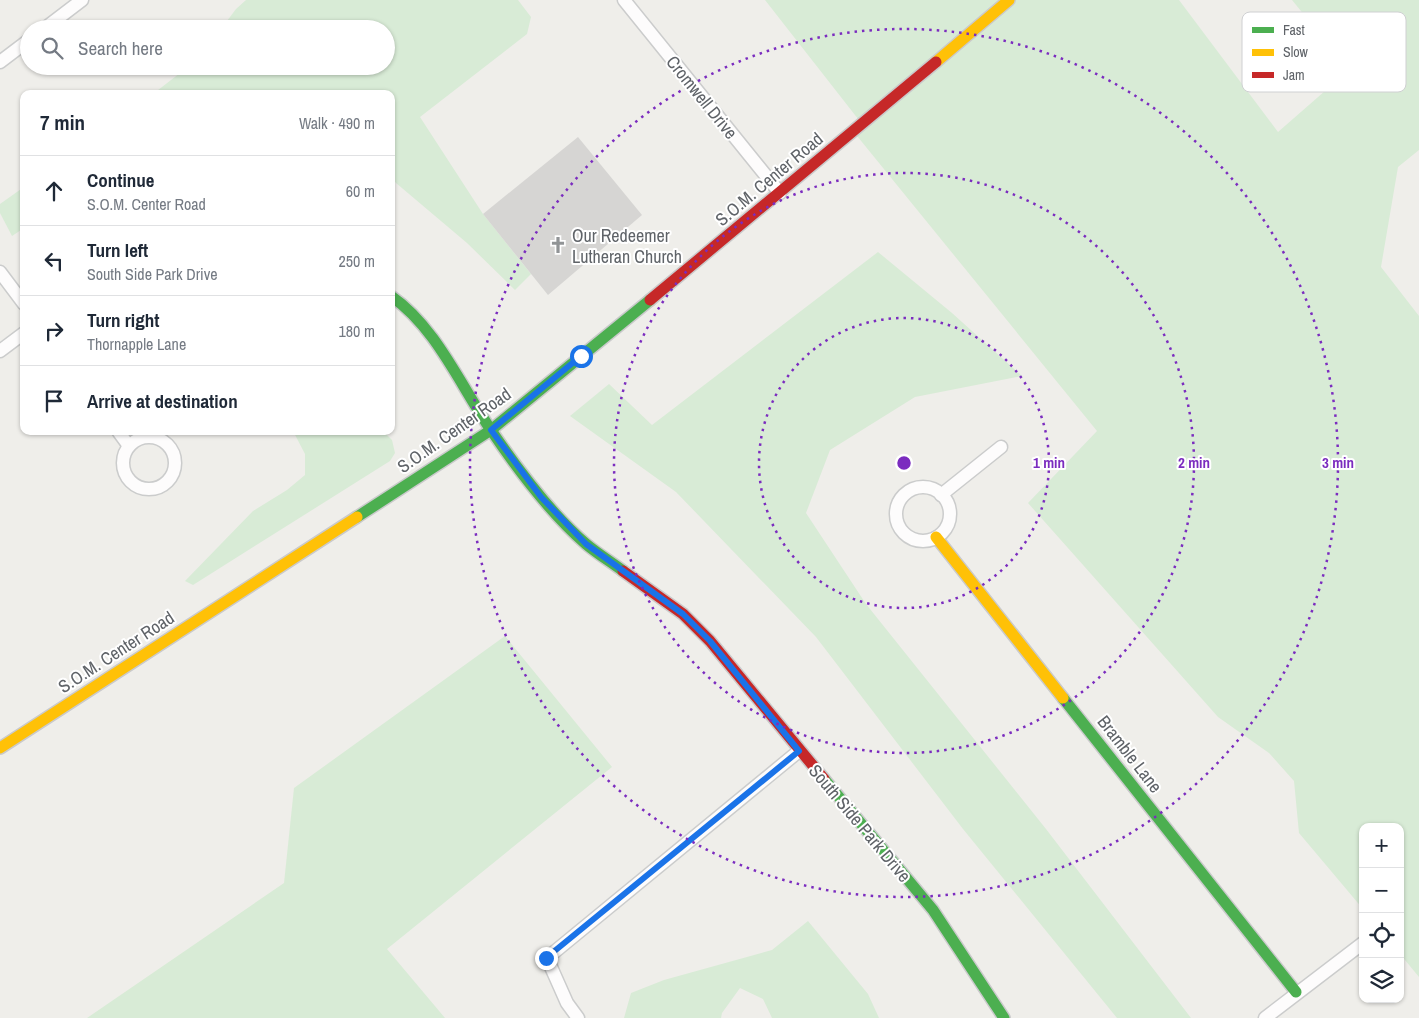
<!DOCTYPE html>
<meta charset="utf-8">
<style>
:root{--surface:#fff;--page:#f6f6f7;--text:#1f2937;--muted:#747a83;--line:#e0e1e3}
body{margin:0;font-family:"Archivo Narrow",sans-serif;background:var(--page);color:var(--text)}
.controls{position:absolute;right:15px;bottom:15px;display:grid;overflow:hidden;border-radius:10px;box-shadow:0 1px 4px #0004}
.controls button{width:45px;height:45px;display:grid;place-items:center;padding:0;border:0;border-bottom:1px solid var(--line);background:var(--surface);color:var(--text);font:25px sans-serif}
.stop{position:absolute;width:15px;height:15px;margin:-11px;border:4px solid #1a73e8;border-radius:50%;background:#fff}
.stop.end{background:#1a73e8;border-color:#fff;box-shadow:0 1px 5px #0008}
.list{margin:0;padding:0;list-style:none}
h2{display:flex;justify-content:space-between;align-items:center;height:65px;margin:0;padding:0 20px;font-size:21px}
h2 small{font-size:16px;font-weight:400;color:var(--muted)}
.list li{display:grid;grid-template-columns:32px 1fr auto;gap:15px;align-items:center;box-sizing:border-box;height:70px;padding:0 20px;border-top:1px solid var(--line)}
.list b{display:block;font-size:19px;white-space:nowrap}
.list p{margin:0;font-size:16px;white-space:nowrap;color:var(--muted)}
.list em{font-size:16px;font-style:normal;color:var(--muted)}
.icon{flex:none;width:28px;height:28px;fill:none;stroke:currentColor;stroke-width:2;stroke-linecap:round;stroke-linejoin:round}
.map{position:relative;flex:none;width:1419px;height:1018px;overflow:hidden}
.search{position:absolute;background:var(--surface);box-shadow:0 1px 4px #0004;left:20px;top:20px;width:375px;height:55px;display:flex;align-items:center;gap:12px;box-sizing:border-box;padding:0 18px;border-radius:28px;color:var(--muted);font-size:19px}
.panel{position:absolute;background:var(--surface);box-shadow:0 1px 4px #0004;left:20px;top:90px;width:375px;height:345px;border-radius:10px}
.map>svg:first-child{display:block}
.green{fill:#d8ebd6}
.building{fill:#d6d5d3}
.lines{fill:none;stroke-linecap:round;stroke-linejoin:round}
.street-casing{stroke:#cbcccc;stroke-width:15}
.fast-casing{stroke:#cacacb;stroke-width:14}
.slow-casing{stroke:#cacacb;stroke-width:14}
.jam-casing{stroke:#cacacb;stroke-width:14}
.street{stroke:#fdfcfc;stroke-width:12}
.fast{stroke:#4caf50;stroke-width:11}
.slow{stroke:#ffc107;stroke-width:11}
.jam{stroke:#c62828;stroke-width:11}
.route{stroke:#1a73e8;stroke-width:6}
.ring{fill:none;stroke:#7b2cbf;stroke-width:2.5;stroke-dasharray:2.5 5}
.labels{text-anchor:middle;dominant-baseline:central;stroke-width:4;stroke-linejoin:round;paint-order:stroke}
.street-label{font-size:18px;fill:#5f6368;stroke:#fff}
.poi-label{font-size:18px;fill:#5f6368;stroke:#fff;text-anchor:start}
.key{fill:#fff;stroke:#cfd0d2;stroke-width:1}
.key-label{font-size:14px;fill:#5f6368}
.centre{fill:#7b2cbf;stroke:#fff;stroke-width:2.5}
.ring-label{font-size:15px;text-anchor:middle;font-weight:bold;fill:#7b2cbf;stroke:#fff;stroke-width:4;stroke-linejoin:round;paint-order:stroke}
</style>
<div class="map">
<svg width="1419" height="1018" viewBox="0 0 1419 1018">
<rect width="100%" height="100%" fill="#efeeea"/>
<!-- green -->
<g class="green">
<polygon points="246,0 518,0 531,17 527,34 420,117 483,214 531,274 515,290 467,243 396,183 391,177 391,94 153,94 189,66 386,66 386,29 221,29 236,9"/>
<polygon points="765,0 1179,0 1278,132 1349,70 1292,0 1419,0 1419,150 1398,167 1381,267 1419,316 1419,977 1400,954 1400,827 1363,827 1363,909 1299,833 1294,781 1269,753 1218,717 1028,503 1097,431 853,131 862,124"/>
<polygon points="24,187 24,228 12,236 0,213 0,204"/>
<polygon points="878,252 952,313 1022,376 915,397 830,450 806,513 866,604 1046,829 1191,1018 1117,1018 963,829 816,637 676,492 570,416 609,384 652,425"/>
<polygon points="293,431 383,431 392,440 395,453 390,461 193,585 185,581 253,511 287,490 305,475 305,454"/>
<polygon points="505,636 612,767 387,949 445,1018 87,1018 284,883 294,788"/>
<polygon points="808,921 868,994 879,1018 772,1018 763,999 740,988 722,1013 721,1018 624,1018 631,993 664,980 772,950"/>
</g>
<!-- building -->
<polygon class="building" points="578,137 642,215 548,295 483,214"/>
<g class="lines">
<!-- street casing -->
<g class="street-casing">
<g id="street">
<polyline points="624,0 780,193"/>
<polyline points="44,29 82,0"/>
<polyline points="0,62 29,40"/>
<polyline points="0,272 24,304"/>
<polyline points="0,351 24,333"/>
<polyline points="118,431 129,446"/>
<circle cx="149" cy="463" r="26"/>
<circle cx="923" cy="514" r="27"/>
<polyline points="941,495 1001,447"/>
<polyline points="578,1018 567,1003 547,958 799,751"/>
<polyline points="1265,1018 1363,943"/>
</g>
</g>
<!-- fast casing -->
<g class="fast-casing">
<g id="fast">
<path d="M391,296C436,327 460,385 491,430C518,470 549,512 586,544C598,554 611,562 623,571"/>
<polyline points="357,517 491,430 650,300"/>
<polyline points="1063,698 1296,992"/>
<polyline points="824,779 933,910 1004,1018"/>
</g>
</g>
<!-- slow casing -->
<g class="slow-casing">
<g id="slow">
<polyline points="936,62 1009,0"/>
<polyline points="936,537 1063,698"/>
<polyline points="0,748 357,517"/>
</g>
</g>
<!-- jam casing -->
<g class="jam-casing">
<g id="jam">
<polyline points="650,300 936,62"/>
<polyline points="623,571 683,614 710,641 824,779"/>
</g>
</g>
<!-- street -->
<use href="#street" class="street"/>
<!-- fast -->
<use href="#fast" class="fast"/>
<!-- slow -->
<use href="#slow" class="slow"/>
<!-- jam -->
<use href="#jam" class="jam"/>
</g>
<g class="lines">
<!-- route -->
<polyline class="route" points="546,958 799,751 710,641 683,614 586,544 541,497 491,430 581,356"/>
</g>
<!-- distance rings -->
<g class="ring">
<circle cx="904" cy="463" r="145"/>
<circle cx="904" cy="463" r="290"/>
<circle cx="904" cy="463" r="434"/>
</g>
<!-- icons -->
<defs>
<g id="church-bare" transform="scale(1.35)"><path d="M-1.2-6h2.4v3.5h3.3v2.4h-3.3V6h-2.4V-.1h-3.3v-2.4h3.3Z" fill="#919496" stroke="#fff" stroke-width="2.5" paint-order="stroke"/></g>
</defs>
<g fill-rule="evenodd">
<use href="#church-bare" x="558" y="245"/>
</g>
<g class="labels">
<!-- street labels -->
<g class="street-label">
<text transform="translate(702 97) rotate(51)">Cromwell Drive</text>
<text transform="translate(769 179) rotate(-40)">S.O.M. Center Road</text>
<text transform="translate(454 430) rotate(-35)">S.O.M. Center Road</text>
<text transform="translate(116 652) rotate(-33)">S.O.M. Center Road</text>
<text transform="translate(1130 754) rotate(52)">Bramble Lane</text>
<text transform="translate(860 823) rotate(50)">South Side Park Drive</text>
</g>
<!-- poi labels -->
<g class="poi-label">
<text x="572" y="235">Our Redeemer<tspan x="572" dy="21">Lutheran Church</tspan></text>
</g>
</g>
<!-- legend -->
<rect x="1242" y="12" width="164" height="80" rx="8" class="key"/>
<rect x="1252" y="27" width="22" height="6" fill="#4caf50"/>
<rect x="1252" y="49" width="22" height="7" fill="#ffc107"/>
<rect x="1252" y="72" width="22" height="6" fill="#c62828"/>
<g class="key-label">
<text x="1283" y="35">Fast</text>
<text x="1283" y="57">Slow</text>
<text x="1283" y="80">Jam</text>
</g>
<circle cx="904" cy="463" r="8" class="centre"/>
<g class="ring-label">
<text x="1049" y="468">1 min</text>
<text x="1194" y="468">2 min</text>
<text x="1338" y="468">3 min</text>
</g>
</svg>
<div class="controls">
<button>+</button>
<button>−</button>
<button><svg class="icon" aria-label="locate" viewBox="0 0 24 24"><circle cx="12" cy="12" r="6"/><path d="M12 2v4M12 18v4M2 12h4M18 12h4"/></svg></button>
<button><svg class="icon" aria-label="layers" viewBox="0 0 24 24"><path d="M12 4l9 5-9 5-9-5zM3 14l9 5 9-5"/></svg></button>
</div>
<div class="stop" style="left:581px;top:356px"></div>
<div class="stop end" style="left:546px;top:958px"></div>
<div class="search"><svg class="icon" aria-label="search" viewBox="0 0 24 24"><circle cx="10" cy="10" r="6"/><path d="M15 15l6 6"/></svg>Search here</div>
<section class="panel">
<h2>7 min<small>Walk · 490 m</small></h2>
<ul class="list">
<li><svg class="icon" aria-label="ahead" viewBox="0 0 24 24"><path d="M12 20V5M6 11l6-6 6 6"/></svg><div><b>Continue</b><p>S.O.M. Center Road</p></div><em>60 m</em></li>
<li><svg class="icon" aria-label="left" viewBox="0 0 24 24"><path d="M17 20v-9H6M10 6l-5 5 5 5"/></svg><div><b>Turn left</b><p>South Side Park Drive</p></div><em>250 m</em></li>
<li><svg class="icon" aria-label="right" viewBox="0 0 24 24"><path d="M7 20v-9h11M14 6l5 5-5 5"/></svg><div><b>Turn right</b><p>Thornapple Lane</p></div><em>180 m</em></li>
<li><svg class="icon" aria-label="arrive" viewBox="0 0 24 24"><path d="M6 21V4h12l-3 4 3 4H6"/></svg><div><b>Arrive at destination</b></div></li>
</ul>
</section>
</div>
